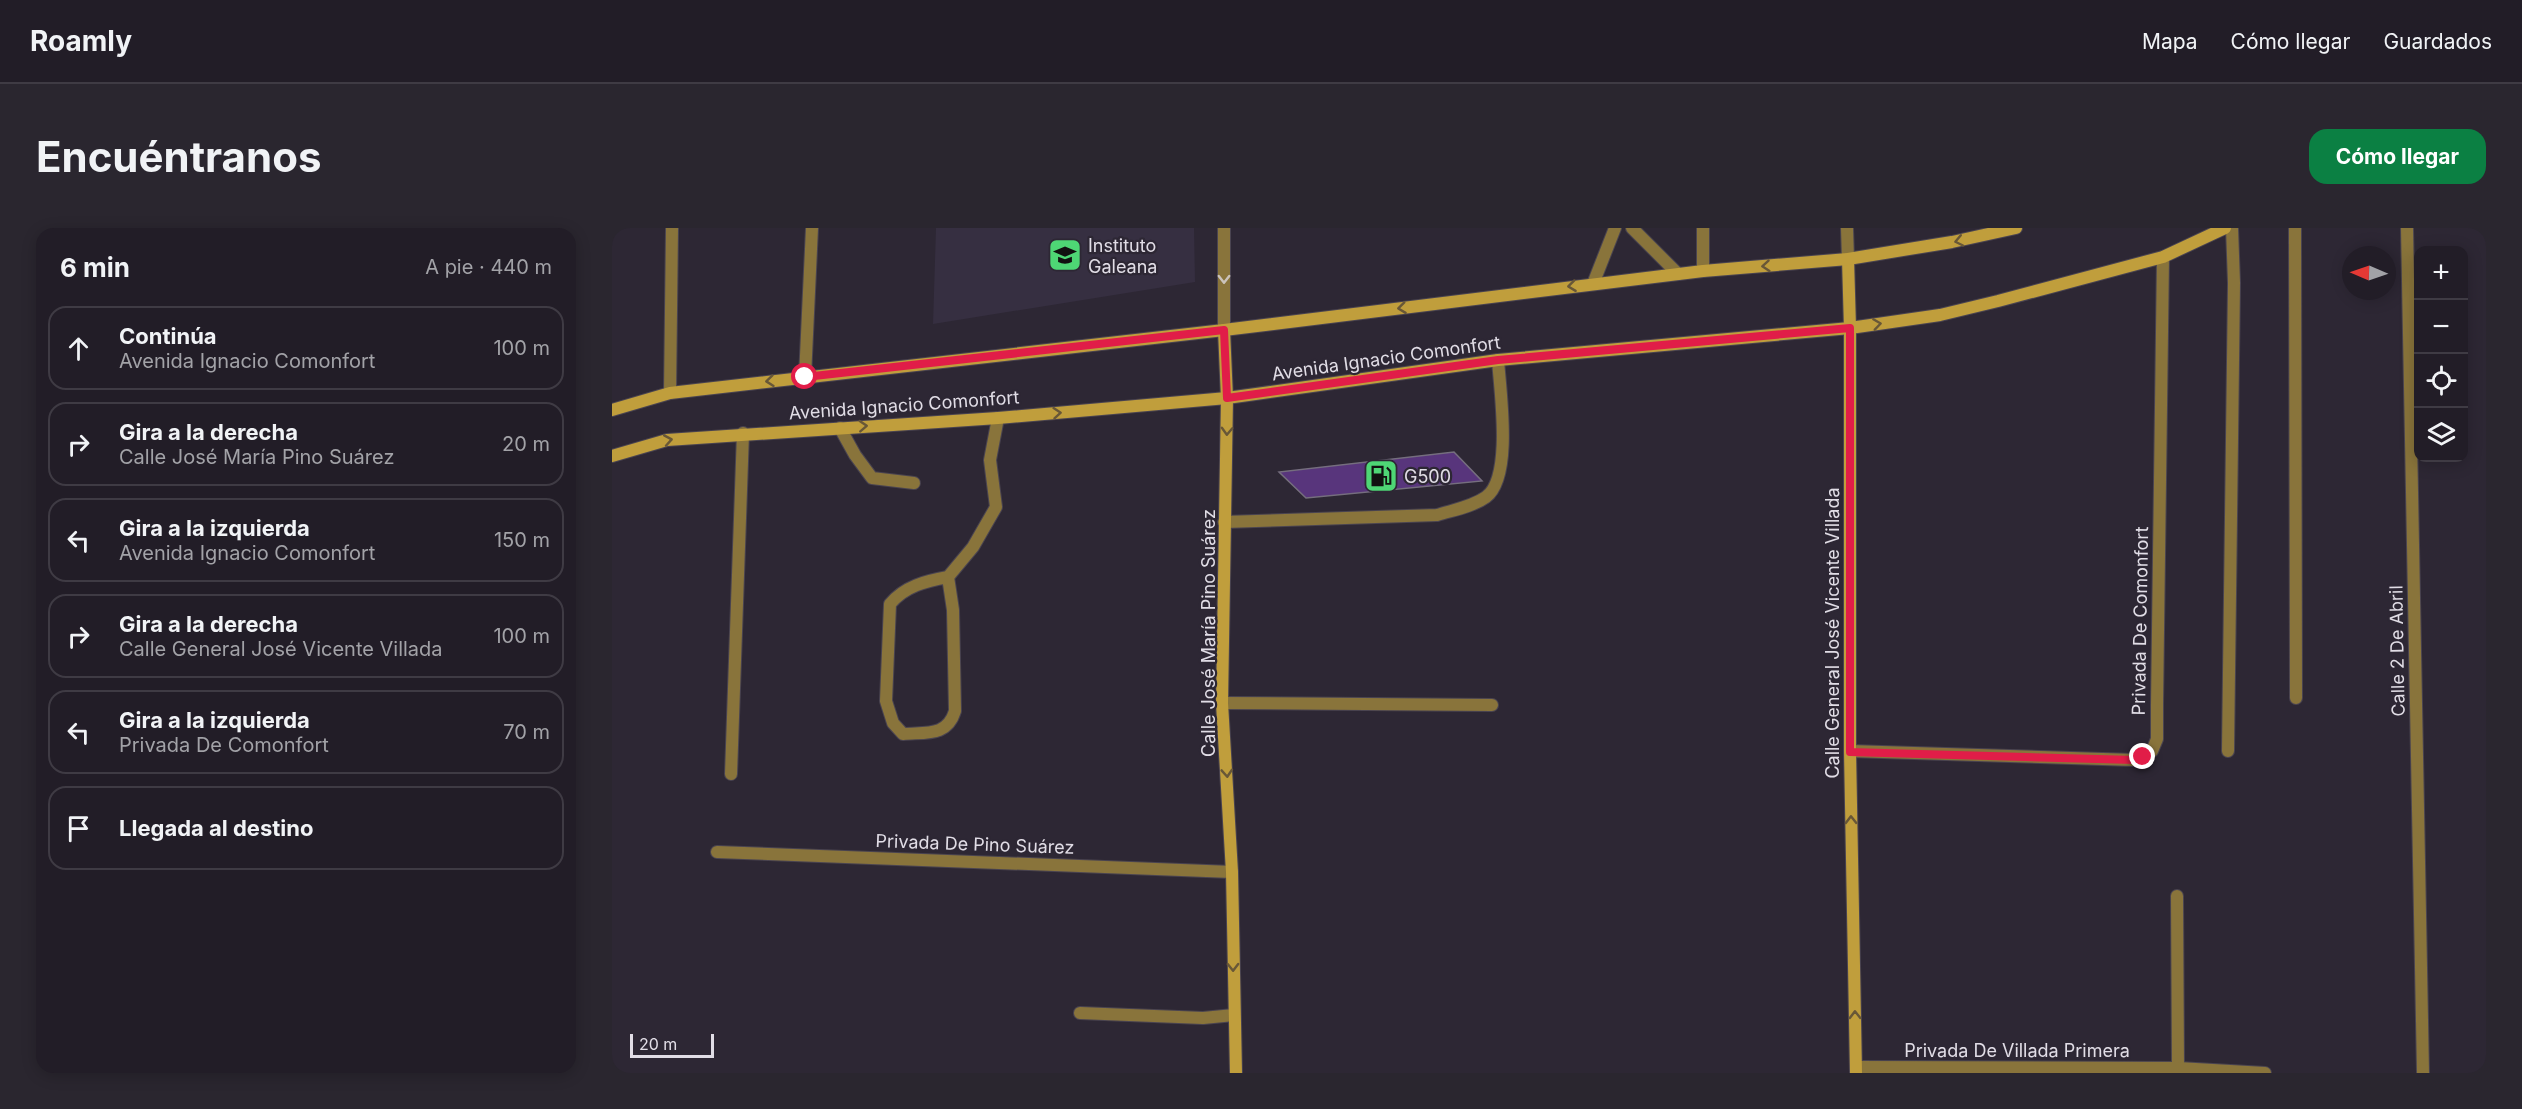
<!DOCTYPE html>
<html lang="es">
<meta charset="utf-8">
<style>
:root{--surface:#221d27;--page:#2a262f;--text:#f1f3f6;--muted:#a2a2a7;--line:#3f3b44;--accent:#0b8043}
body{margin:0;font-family:Inter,sans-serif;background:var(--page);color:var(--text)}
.controls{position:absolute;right:18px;top:18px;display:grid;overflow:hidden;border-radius:12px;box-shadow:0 3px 15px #0003}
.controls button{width:54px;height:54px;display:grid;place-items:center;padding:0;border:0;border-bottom:2px solid var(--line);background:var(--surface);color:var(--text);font:30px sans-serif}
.compass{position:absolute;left:1730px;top:18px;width:54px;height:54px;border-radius:50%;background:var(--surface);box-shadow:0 3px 15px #0003;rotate:272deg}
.scale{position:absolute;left:18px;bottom:15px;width:84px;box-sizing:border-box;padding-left:6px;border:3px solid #e1dde6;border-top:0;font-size:16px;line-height:21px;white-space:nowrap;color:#e1dde6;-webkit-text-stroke:4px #2d2734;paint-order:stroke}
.stop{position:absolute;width:18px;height:18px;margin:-14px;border:4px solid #e11d48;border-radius:50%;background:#fff}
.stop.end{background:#e11d48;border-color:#fff;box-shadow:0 2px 6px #0008}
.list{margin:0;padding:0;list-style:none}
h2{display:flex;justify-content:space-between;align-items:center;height:78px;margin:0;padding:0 24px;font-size:26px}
h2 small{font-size:20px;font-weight:400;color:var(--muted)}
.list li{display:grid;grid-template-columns:39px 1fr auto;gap:18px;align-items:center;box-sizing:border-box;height:84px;margin:0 12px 12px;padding:0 12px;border:2px solid var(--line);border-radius:18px}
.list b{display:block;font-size:22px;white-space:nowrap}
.list p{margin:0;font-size:20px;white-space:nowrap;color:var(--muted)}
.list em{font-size:20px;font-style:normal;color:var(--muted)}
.icon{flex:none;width:33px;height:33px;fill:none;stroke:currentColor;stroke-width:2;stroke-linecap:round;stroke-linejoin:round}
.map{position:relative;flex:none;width:1874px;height:845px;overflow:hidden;border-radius:18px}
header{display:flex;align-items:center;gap:36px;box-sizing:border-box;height:84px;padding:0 30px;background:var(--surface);border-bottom:2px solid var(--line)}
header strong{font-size:28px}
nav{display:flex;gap:33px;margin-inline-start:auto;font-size:21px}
.intro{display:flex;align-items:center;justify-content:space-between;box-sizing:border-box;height:144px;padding:0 36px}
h1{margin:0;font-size:42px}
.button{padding:15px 27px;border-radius:18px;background:var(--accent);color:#fff;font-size:21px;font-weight:700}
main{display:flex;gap:36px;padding:0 36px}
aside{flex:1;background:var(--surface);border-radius:18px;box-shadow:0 3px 15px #0003}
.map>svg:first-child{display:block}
.built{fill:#362f41}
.building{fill:#58357c;stroke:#756e7e;stroke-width:1.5}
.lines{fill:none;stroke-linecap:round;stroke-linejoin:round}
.service-casing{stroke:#4a4450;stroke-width:14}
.minor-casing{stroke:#4a4450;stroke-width:14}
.tertiary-casing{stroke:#4a4450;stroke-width:14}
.secondary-casing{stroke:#4a4450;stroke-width:14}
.service{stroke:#89743b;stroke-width:12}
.minor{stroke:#89743b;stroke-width:12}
.tertiary{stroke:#89743b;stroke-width:12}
.secondary{stroke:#c09e3c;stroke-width:12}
.oneway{stroke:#685737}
.oneway2{stroke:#cbc3bb}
.route{stroke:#e11d48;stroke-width:8}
.labels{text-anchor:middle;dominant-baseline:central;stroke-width:4.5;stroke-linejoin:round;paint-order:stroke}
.poi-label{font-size:18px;fill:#e1dde6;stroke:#2d2734;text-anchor:start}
.street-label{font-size:18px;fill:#e1dde6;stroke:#2d2734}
</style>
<header>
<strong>Roamly</strong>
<nav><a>Mapa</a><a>Cómo llegar</a><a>Guardados</a></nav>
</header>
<div class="intro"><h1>Encuéntranos</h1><a class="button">Cómo llegar</a></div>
<main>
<aside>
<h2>6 min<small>A pie · 440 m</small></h2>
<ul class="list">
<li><svg class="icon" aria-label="ahead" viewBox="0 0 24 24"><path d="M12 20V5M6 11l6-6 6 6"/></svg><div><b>Continúa</b><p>Avenida Ignacio Comonfort</p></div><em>100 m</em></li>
<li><svg class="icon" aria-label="right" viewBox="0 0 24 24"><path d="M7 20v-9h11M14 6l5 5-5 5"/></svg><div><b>Gira a la derecha</b><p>Calle José María Pino Suárez</p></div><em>20 m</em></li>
<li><svg class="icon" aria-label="left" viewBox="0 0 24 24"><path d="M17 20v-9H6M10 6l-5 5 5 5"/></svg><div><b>Gira a la izquierda</b><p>Avenida Ignacio Comonfort</p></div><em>150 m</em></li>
<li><svg class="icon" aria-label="right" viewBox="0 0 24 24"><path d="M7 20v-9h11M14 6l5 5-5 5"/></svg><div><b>Gira a la derecha</b><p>Calle General José Vicente Villada</p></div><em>100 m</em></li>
<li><svg class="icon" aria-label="left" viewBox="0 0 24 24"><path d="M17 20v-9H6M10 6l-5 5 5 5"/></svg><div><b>Gira a la izquierda</b><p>Privada De Comonfort</p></div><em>70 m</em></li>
<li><svg class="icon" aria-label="arrive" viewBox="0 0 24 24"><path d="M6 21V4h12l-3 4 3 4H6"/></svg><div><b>Llegada al destino</b></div></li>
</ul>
</aside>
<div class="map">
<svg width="1874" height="845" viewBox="0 0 1874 845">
<rect width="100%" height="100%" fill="#2d2734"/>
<!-- built -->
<polygon class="built" points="324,0 582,0 583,54 321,96"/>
<!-- building -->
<polygon class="building" points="842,224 870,253 694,270 667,244"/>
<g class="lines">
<!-- service casing -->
<g class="service-casing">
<g id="service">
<polyline points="1020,0 1066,46"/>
<polyline points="1091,0 1091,43"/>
<polyline points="981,56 1003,0"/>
<polyline points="193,149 200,0"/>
<polyline points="228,200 243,227 260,250 302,255"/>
<path d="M612,294L825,287C841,282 860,279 874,269C901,249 888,163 886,132"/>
<path d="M336,349L341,382L343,483C335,509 314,504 291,506L281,495L274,473L278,376C293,358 314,353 336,349L361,319L384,279L378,232L386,190"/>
<polyline points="1238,523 1522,532 1540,523 1545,511 1545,477 1551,29"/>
<polyline points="119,546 131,205"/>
</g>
</g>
<!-- minor casing -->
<g class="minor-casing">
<g id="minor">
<polyline points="1235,0 1236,31"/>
<polyline points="1683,0 1684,470"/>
<polyline points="1795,0 1811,845"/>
<polyline points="58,165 60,0"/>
<polyline points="610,475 880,477"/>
<polyline points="1616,523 1622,55 1620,0"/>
<polyline points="105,624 620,644"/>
<polyline points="1565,668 1566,840"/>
<polyline points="468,785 591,790 622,787"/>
<polyline points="1245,839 1566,840 1653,845"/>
</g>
</g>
<!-- tertiary casing -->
<g class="tertiary-casing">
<polyline id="tertiary" points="612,0 612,102"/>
</g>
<!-- secondary casing -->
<g class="secondary-casing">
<g id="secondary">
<polyline points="1236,31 1238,100 1238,523 1244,845"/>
<polyline points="612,102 615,170 610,475 620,644 624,845"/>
<polyline points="0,182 58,165 612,102 1091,43 1236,31 1340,14 1404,0"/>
<polyline points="0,228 55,212 386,190 615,170 886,132 1238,100 1328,87 1386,73 1551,29 1613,0"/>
</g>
</g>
<!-- service -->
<use href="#service" class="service"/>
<!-- minor -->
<use href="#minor" class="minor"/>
<!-- tertiary -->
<use href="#tertiary" class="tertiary"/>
<!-- secondary -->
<use href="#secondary" class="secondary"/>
</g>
<!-- one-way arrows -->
<defs><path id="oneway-chevron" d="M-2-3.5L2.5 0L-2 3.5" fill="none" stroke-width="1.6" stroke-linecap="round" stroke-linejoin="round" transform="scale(1.5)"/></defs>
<g class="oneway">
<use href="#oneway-chevron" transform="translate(1347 13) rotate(168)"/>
<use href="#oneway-chevron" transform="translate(1154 38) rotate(175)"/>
<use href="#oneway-chevron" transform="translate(960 58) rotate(173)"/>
<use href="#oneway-chevron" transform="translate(790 80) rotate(173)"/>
<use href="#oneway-chevron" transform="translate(1265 96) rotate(-8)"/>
<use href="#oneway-chevron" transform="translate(158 153) rotate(174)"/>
<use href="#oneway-chevron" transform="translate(445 185) rotate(-5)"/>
<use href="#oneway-chevron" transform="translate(251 198) rotate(-3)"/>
<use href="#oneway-chevron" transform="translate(615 203) rotate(92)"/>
<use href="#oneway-chevron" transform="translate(56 212) rotate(-10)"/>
<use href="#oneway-chevron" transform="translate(615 545) rotate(86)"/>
<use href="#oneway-chevron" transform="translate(1239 592) rotate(-91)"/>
<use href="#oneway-chevron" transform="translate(621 739) rotate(89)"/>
<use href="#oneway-chevron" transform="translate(1243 787) rotate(-91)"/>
</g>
<use class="oneway2" href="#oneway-chevron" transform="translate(612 51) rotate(90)"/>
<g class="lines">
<!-- route -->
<polyline class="route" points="193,149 612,102 615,170 886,132 1238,100 1238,524 1522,532 1531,529"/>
</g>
<!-- icons -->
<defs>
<g id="university-square" transform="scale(1.725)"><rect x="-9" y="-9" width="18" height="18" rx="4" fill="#4ed675" stroke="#2d2734"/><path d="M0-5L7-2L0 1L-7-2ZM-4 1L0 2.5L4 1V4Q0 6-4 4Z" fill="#111"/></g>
<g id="fuel-square" transform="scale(1.725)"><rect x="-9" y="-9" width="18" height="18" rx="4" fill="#4ed675" stroke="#2d2734"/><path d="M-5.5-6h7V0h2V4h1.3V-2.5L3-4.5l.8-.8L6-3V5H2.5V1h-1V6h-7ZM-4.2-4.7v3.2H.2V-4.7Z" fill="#111"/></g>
</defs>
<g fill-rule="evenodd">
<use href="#university-square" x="453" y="27"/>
<use href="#fuel-square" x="769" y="248"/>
</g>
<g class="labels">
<!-- poi labels -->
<g class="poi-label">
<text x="476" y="17">Instituto<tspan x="476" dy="21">Galeana</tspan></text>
<text x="792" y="248">G500</text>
</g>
<!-- street labels -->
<g class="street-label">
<text transform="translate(774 130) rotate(-8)">Avenida Ignacio Comonfort</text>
<text transform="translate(292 177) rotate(-4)">Avenida Ignacio Comonfort</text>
<text transform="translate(1528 393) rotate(-89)">Privada De Comonfort</text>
<text transform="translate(596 405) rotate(-90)">Calle José María Pino Suárez</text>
<text transform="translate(1220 405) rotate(-90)">Calle General José Vicente Villada</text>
<text transform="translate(1785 423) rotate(-91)">Calle 2 De Abril</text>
<text transform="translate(363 616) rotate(2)">Privada De Pino Suárez</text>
<text x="1405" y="822">Privada De Villada Primera</text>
</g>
</g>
</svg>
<div class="controls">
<button>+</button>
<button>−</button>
<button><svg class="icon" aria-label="locate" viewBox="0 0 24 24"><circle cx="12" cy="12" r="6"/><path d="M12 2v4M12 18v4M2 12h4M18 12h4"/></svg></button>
<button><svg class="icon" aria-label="layers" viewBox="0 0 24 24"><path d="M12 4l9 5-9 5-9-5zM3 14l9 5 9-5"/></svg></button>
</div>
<svg class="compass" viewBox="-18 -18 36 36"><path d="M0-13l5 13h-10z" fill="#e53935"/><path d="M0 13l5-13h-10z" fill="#a2a2a7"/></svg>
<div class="scale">20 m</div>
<div class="stop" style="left:193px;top:149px"></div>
<div class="stop end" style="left:1531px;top:529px"></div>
</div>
</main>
